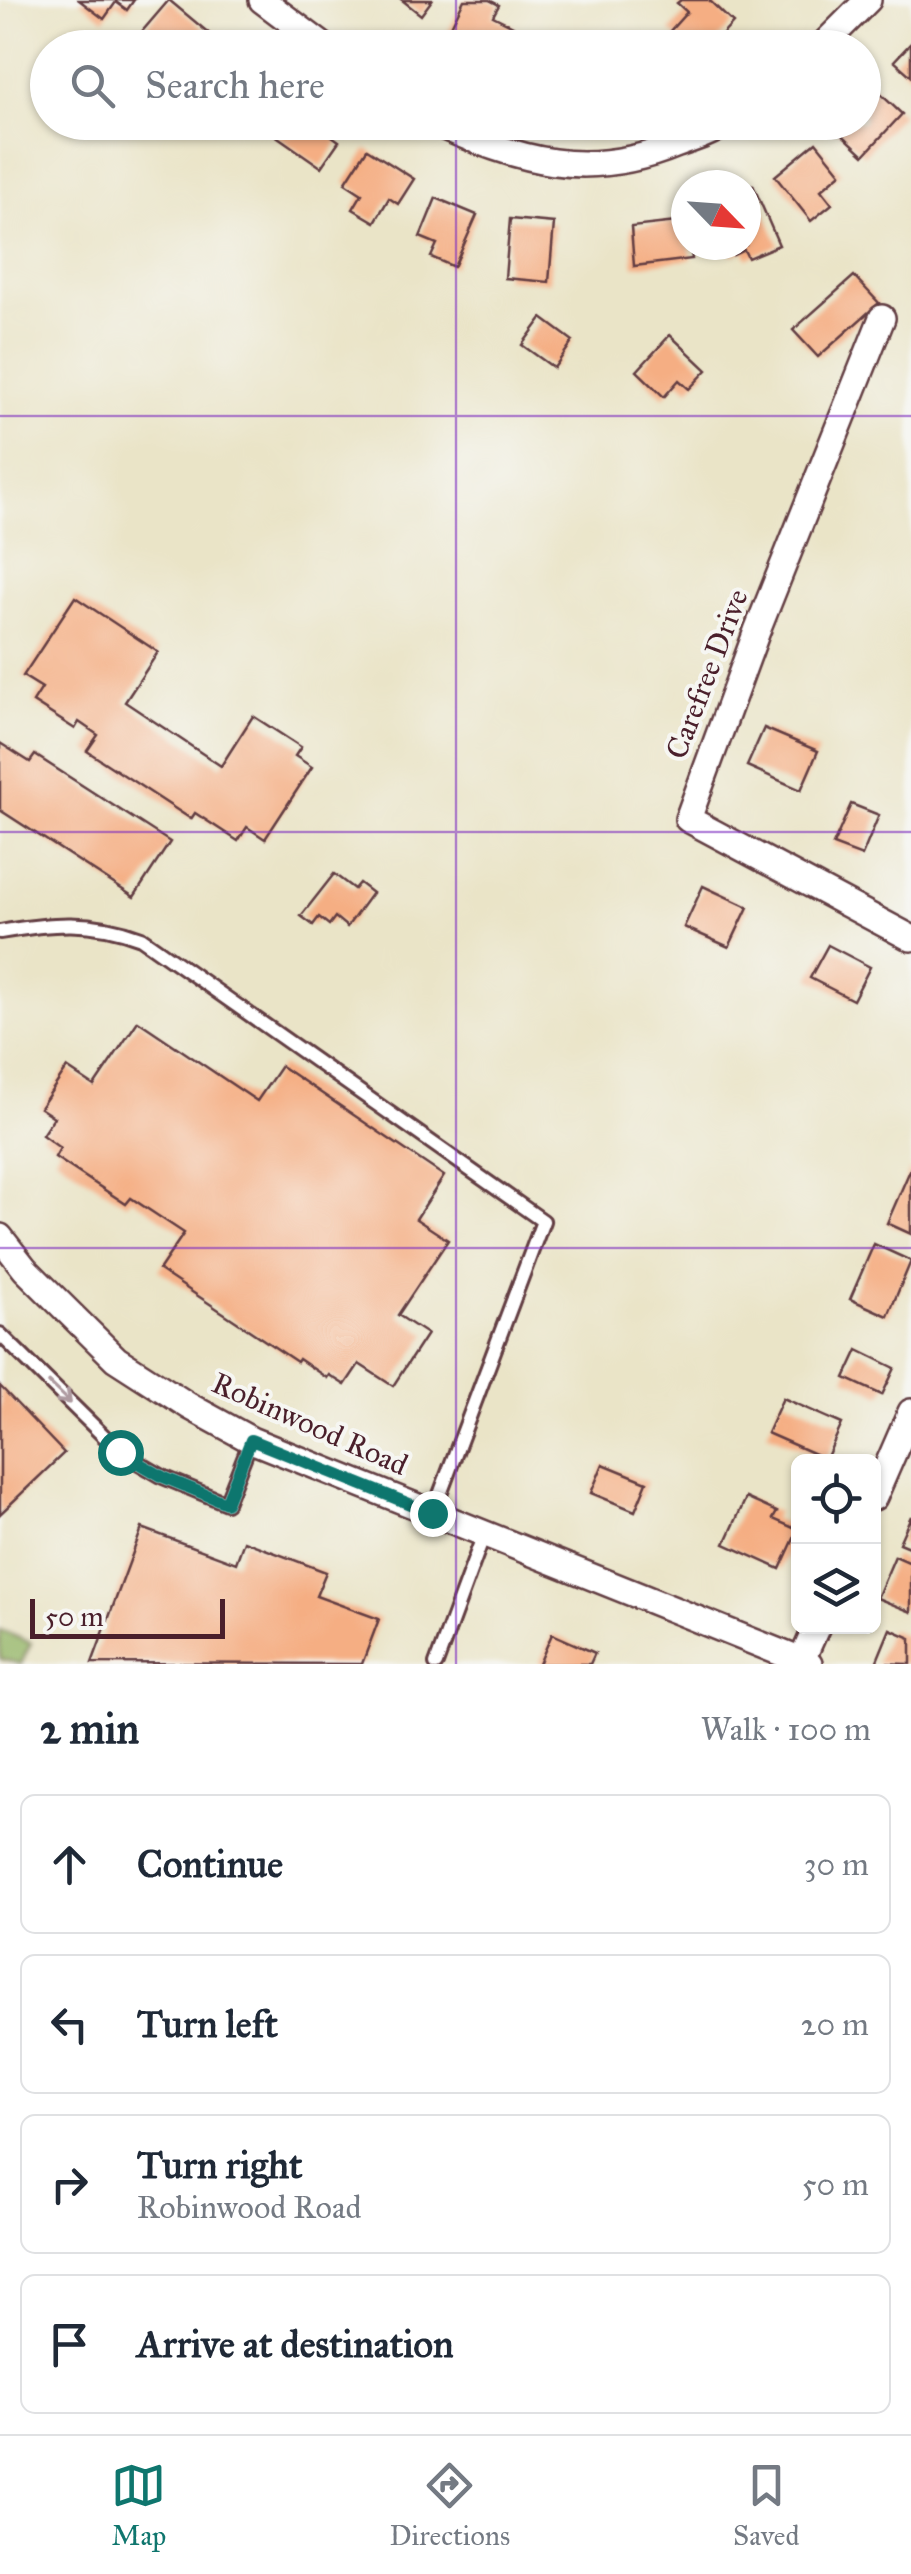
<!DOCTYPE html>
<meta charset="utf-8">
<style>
:root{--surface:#fff;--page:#f2f2f3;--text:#1f2937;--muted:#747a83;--line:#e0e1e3;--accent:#0f766e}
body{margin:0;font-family:"IM FELL Great Primer",serif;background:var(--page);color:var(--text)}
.controls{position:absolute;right:30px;bottom:30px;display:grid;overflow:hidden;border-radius:15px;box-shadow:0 2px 8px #0004}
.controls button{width:90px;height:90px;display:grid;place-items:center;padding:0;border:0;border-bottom:2px solid var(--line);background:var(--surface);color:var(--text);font:50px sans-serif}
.compass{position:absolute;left:671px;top:170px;width:90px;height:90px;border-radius:50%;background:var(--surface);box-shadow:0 2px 8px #0004;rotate:115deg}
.scale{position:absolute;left:30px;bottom:25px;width:195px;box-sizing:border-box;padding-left:10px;border:5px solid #4a1f2b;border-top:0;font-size:28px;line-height:35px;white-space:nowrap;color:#4a1f2b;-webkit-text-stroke:8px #f6f6f2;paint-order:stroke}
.stop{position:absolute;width:30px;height:30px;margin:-22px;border:8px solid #0f766e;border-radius:50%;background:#fff}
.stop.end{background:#0f766e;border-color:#fff;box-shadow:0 2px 10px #0008}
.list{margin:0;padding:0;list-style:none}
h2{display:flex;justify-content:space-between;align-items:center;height:130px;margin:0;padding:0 40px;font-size:42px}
h2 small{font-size:32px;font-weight:400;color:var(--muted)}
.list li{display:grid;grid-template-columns:65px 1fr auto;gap:30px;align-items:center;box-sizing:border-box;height:140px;margin:0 20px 20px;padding:0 20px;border:2px solid var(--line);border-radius:15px}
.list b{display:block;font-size:38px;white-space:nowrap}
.list p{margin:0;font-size:32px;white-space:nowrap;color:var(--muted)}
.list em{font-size:32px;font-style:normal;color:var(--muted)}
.icon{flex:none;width:55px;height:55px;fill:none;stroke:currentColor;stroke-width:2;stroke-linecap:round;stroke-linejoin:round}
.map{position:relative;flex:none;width:911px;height:1664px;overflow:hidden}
.search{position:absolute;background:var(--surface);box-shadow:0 2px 8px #0004;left:30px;right:30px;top:30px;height:110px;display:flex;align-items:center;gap:25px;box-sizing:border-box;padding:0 35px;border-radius:55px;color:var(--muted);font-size:38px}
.sheet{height:770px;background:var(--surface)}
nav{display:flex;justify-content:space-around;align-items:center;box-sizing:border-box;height:140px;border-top:2px solid var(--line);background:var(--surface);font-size:28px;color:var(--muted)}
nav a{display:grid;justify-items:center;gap:5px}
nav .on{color:var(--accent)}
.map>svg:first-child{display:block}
.forest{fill:#97b76a;stroke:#706b4a;stroke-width:2.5}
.building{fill:#f5ae83}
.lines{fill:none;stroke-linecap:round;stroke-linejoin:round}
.service-casing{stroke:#623d42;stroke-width:18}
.minor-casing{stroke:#623d42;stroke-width:30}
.service{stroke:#fff;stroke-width:12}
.minor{stroke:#fff;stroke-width:25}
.oneway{stroke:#ae9aa0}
.route{stroke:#0f766e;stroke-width:12}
.grid{fill:none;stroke:#7b2cbf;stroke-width:2.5;stroke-opacity:0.55}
.labels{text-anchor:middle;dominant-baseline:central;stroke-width:8;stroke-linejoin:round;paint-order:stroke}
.street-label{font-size:30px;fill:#4a1f2b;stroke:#f6f6f2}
</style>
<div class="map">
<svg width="911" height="1664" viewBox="0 0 911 1664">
<rect width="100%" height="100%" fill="#f6f6f2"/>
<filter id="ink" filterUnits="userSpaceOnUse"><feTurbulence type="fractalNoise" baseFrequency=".01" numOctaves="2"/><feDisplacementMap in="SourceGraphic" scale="20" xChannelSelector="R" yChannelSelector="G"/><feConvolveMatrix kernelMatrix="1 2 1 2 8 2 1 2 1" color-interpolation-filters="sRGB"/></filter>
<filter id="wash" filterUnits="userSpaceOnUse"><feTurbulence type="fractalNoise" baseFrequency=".0048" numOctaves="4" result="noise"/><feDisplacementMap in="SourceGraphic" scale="40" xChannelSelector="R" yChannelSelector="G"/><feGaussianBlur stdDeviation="2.25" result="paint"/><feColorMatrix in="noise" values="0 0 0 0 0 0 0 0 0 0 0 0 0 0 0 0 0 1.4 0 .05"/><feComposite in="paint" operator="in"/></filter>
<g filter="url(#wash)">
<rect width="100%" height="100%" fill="#eae4c7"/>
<!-- forest -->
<polygon class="forest" points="0,1630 31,1643 21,1664 0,1659"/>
<g id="blocks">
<!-- building -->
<g class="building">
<polygon points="79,0 134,0 127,10 116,2 104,19"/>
<polygon points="169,0 211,35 200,48 139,48 133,42"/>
<polygon points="402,0 432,0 421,15"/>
<polygon points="464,0 489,0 499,5 493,16 513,26 502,48 469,48 446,36"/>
<polygon points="681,0 709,0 733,23 710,48 688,48 670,31 687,12 677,3"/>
<polygon points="557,32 583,38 580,48 531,48 532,40 554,45"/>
<polygon points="911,43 911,76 894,61"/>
<polygon points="873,87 902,114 864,155 835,128 840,122 864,122 864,97"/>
<polygon points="284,122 326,122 329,125 325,131 339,141 321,167 275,135"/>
<polygon points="816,142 841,173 821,190 832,204 811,221 775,176"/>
<polygon points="367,149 414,179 398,204 389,198 375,222 353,209 362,194 345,183"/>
<polygon points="753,185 779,245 748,258 744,250 733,255 728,245 746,245 746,188"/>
<polygon points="436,198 477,215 454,267 431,257 437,244 420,237"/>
<polygon points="510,219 554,223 549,282 505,278"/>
<polygon points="686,221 686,245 690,245 692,259 634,266 631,227"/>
<polygon points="854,276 879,303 818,357 793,330"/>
<polygon points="542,318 573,341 554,368 522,345"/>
<polygon points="670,335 707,370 689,389 679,380 664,397 637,371"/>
<polygon points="75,597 158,652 125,702 221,766 253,716 301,747 295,756 312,767 265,839 247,827 238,841 195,813 191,819 87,751 98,735 79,722 75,729 33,702 42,688 23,676"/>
<polygon points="764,728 818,751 801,790 747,766"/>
<polygon points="0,743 30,762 35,755 170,842 134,897 0,810"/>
<polygon points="851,804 879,815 862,856 833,845"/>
<polygon points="334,874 354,889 359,883 372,893 347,927 335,917 329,925 319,917 313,925 301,916"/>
<polygon points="703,886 748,907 729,947 684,927"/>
<polygon points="828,945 870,967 853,1000 810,978"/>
<polygon points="138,1021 257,1101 281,1066 444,1176 416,1219 448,1240 398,1315 427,1334 393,1386 359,1364 345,1385 329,1375 327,1378 299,1359 297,1362 159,1270 184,1233 131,1198 126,1204 55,1157 60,1148 42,1135 54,1117 40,1108 67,1068 94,1086"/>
<polygon points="911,1168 911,1234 887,1223"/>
<polygon points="874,1244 911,1261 888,1316 850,1299"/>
<polygon points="858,1350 895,1368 882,1395 845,1378"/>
<polygon points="0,1386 64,1453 0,1514"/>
<polygon points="783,1398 842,1424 826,1459 767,1433"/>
<polygon points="603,1464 647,1482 635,1511 591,1493"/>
<polygon points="746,1498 777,1512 773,1519 798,1530 780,1569 725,1544"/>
<polygon points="911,1516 911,1548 899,1543"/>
<polygon points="142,1528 236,1563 244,1541 326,1572 316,1596 379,1619 362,1664 92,1663"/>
<polygon points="895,1556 911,1563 911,1612 877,1598"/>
<polygon points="890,1629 911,1638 911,1664 876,1663"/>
<polygon points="552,1634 595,1653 590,1664 539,1664"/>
</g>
</g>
</g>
<g filter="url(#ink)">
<use href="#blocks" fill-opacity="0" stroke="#623d42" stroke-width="2.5"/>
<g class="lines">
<!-- service casing -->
<g class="service-casing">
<g id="service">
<path d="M0,932C51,923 91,919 141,938L543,1221L433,1513"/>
<polyline points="0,1334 120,1452 163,1477 226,1503 251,1440"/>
<polyline points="436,1664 484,1534"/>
</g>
</g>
<!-- minor casing -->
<g class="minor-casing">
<g id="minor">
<polyline points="262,0 326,48"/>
<polyline points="820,48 868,0"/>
<path d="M433,122C520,161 586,182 678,144C695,138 713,132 728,122"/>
<polyline points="882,318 757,631 688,819 911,938"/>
<polyline points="0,1237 25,1269 116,1359 189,1406 251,1440 809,1664"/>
<polyline points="874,1497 911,1412"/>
<polyline points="800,1664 817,1626"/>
</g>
</g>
<!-- service -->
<use href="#service" class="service"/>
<!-- minor -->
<use href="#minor" class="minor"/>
</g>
<!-- one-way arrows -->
<defs><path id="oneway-shaft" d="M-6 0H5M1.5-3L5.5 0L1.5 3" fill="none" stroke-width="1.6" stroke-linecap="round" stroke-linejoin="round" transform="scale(2.5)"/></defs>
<use class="oneway" href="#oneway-shaft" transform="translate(60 1393) rotate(44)"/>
</g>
<g class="lines" filter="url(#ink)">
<!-- route -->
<polyline class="route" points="120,1452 163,1477 226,1503 251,1440 432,1513"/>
</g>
<!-- grid -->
<path class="grid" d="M456,0V48M456,122V1664M0,416H911M0,832H911M0,1248H911"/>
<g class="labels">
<!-- street labels -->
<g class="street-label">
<text transform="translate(707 674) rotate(-69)">Carefree Drive</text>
<text transform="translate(310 1424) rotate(24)">Robinwood Road</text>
</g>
</g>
</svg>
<div class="controls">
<button><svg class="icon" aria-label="locate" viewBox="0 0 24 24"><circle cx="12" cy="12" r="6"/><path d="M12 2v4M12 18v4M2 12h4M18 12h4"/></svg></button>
<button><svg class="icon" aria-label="layers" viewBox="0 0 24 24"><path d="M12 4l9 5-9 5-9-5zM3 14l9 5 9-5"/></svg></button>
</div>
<svg class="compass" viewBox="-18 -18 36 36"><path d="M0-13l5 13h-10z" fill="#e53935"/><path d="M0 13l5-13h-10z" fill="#747a83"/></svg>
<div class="scale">50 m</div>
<div class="stop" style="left:120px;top:1452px"></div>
<div class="stop end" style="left:432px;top:1513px"></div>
<div class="search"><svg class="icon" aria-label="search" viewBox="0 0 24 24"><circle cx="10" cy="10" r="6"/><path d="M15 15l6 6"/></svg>Search here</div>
</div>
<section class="sheet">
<h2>2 min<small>Walk · 100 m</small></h2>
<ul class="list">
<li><svg class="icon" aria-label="ahead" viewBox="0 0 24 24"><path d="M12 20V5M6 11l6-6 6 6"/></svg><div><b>Continue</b></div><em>30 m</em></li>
<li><svg class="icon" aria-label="left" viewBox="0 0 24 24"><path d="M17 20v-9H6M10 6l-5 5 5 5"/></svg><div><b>Turn left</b></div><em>20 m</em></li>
<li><svg class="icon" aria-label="right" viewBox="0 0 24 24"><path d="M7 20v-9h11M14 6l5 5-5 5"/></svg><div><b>Turn right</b><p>Robinwood Road</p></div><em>50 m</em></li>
<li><svg class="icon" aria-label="arrive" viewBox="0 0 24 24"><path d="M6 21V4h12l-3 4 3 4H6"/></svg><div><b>Arrive at destination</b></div></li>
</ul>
</section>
<nav>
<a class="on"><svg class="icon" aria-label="map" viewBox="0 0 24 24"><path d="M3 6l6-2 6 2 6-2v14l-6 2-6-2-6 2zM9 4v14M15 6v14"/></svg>Map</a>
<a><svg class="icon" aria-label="directions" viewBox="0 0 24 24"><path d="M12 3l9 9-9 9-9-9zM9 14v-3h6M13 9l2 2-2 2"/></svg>Directions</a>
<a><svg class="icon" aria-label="saved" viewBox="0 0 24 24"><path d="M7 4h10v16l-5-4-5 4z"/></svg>Saved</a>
</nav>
